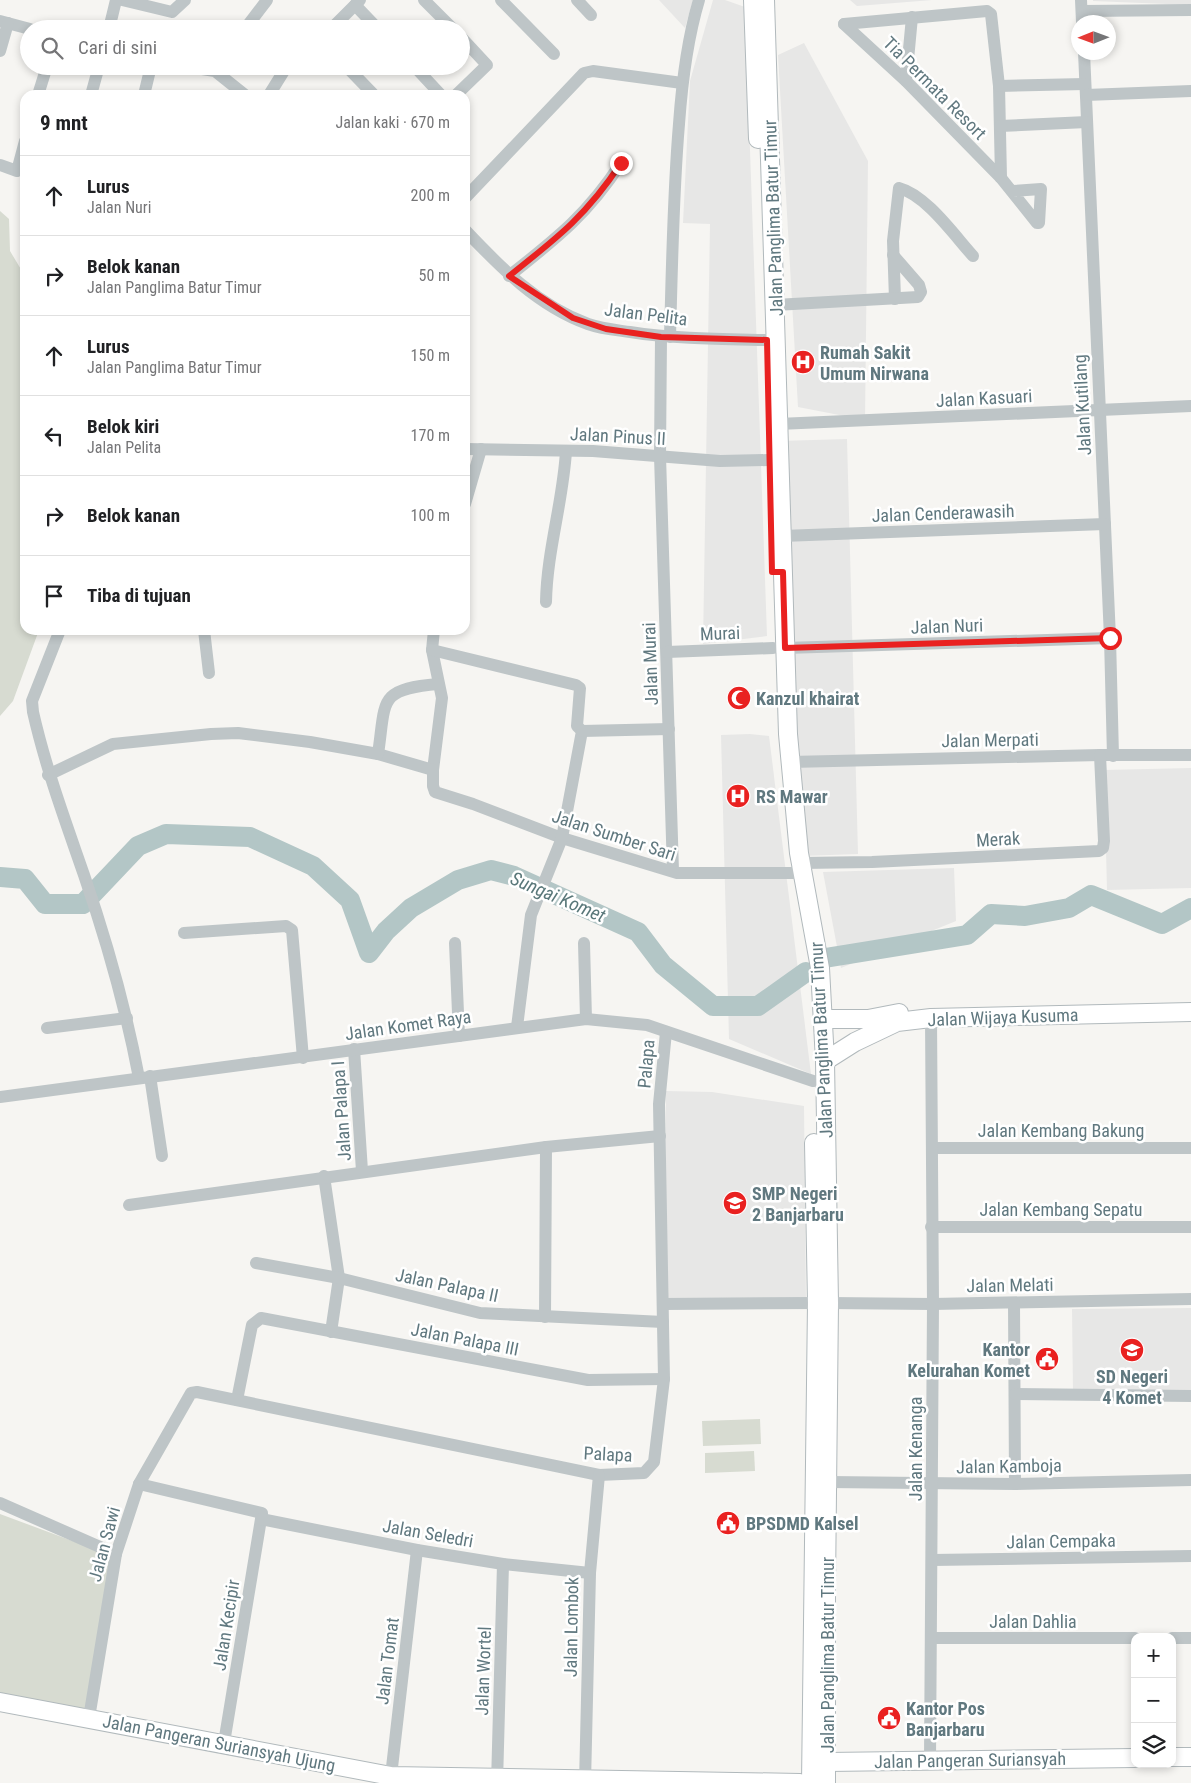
<!DOCTYPE html>
<html lang="id">
<meta charset="utf-8">
<style>
:root{--surface:#fff;--page:#f6f6f6;--text:#202124;--muted:#757577;--line:#e0e0e0}
body{margin:0;font-family:"Roboto Condensed",sans-serif;background:var(--page);color:var(--text)}
.controls{position:absolute;right:15px;bottom:15px;display:grid;overflow:hidden;border-radius:10px;box-shadow:0 2px 8px #0003}
.controls button{width:45px;height:45px;display:grid;place-items:center;padding:0;border:0;border-bottom:1px solid var(--line);background:var(--surface);color:var(--text);font:25px sans-serif}
.compass{position:absolute;left:1071px;top:15px;width:45px;height:45px;border-radius:50%;background:var(--surface);box-shadow:0 2px 8px #0003;rotate:269deg}
.stop{position:absolute;width:15px;height:15px;margin:-11px;border:4px solid #e92120;border-radius:50%;background:#fff}
.stop.end{background:#e92120;border-color:#fff;box-shadow:0 1px 5px #0008}
.list{margin:0;padding:0;list-style:none}
h2{display:flex;justify-content:space-between;align-items:center;height:65px;margin:0;padding:0 20px;font-size:21px}
h2 small{font-size:16px;font-weight:400;color:var(--muted)}
.list li{display:grid;grid-template-columns:32px 1fr auto;gap:15px;align-items:center;box-sizing:border-box;height:80px;padding:0 20px;border-top:1px solid var(--line)}
.list b{display:block;font-size:19px;white-space:nowrap}
.list p{margin:0;font-size:16px;white-space:nowrap;color:var(--muted)}
.list em{font-size:16px;font-style:normal;color:var(--muted)}
.icon{flex:none;width:28px;height:28px;fill:none;stroke:currentColor;stroke-width:2;stroke-linecap:round;stroke-linejoin:round}
.map{position:relative;flex:none;width:1191px;height:1783px;overflow:hidden}
.search{position:absolute;background:var(--surface);box-shadow:0 2px 8px #0003;left:20px;top:20px;width:450px;height:55px;display:flex;align-items:center;gap:12px;box-sizing:border-box;padding:0 18px;border-radius:28px;color:var(--muted);font-size:19px}
.panel{position:absolute;background:var(--surface);box-shadow:0 2px 8px #0003;left:20px;top:90px;width:450px;height:545px;border-radius:15px}
.map>svg:first-child{display:block}
.built{fill:#e7e7e6}
.green{fill:#d7dbd1}
.lines{fill:none;stroke-linecap:round;stroke-linejoin:round}
.river{stroke:#b3c6c6;stroke-width:20}
.secondary-casing{stroke:#b1b9bc;stroke-width:20}
.street{stroke:#bec5c7;stroke-width:12}
.secondary{stroke:#fff;stroke-width:18}
.route{stroke:#e92120;stroke-width:6}
.labels{text-anchor:middle;dominant-baseline:central;stroke-width:5;stroke-linejoin:round;paint-order:stroke}
.street-label{font-size:18px;fill:#60787f;stroke:#fff}
.poi-label{font-size:18px;font-weight:bold;fill:#60787f;stroke:#fff;text-anchor:start}
.water-label{font-size:19px;font-style:italic;fill:#5a787a;stroke:#fff}
</style>
<div class="map">
<svg width="1191" height="1783" viewBox="0 0 1191 1783">
<rect width="100%" height="100%" fill="#f6f5f2"/>
<!-- built -->
<g class="built">
<polygon points="659,0 693,0 685,28"/>
<polygon points="713,0 725,0 745,7 767,636 703,644 710,224 683,223 690,81"/>
<polygon points="850,0 932,0 857,6"/>
<polygon points="1093,0 1191,0 1191,5 1093,1"/>
<polygon points="804,43 868,161 865,420 798,407 778,55"/>
<polygon points="847,439 858,854 801,856 779,441"/>
<polygon points="750,734 769,736 811,1074 729,1039 721,735"/>
<polygon points="1191,768 1191,888 1107,890 1104,770"/>
<polygon points="954,868 956,921 841,968 823,872"/>
<polygon points="666,1091 712,1092 804,1106 806,1301 665,1301"/>
<polygon points="1191,1308 1191,1392 1073,1392 1072,1309"/>
</g>
<!-- green -->
<g class="green">
<polygon points="0,211 9,219 10,251 25,276 25,630 39,630 13,701 0,716"/>
<polygon points="760,1419 761,1444 703,1446 702,1421"/>
<polygon points="754,1451 755,1471 705,1473 705,1453"/>
<polygon points="0,1514 113,1556 87,1713 0,1697"/>
</g>
<g class="lines">
<!-- river -->
<g class="river">
<polyline points="0,877 25,879 45,904 83,904 138,846 166,834 250,837 313,866 350,900 369,953 386,931 411,908 458,880 491,870 514,876 638,932 663,965 713,1006 758,1006 806,972"/>
<polyline points="825,958 967,935 991,914 1025,916 1069,908 1091,895 1162,924 1191,908"/>
</g>
<!-- secondary casing -->
<g class="secondary-casing">
<g id="secondary">
<polyline points="753,0 758,139"/>
<polyline points="765,0 788,734 799,853 820,968 825,1061 829,1303 826,1587 826,1783"/>
<polyline points="823,1019 868,1019 899,1013"/>
<polyline points="825,1061 855,1042 897,1022 931,1018 1191,1012"/>
<polyline points="0,1702 391,1776 800,1783"/>
<polyline points="1172,1757 1191,1757"/>
<polyline points="818,1769 827,1762 1135,1758"/>
<polyline points="811,1783 817,1303 814,1143"/>
</g>
</g>
<!-- street -->
<g class="street">
<polyline points="122,0 172,12 185,0"/>
<polyline points="424,0 453,29"/>
<polyline points="501,0 554,54"/>
<polyline points="577,0 591,15"/>
<polyline points="1081,0 1082,22"/>
<polyline points="355,5 378,29"/>
<polyline points="1082,11 1191,10"/>
<polyline points="0,21 30,29"/>
<polyline points="844,24 906,81 1001,178 1037,223 1039,223 1041,189 1013,191"/>
<polyline points="844,24 987,11 991,14 999,86 1001,178"/>
<polyline points="109,29 116,0"/>
<polyline points="245,29 267,0"/>
<polyline points="331,29 360,0"/>
<polyline points="0,51 8,23"/>
<polyline points="1084,52 1110,638 1113,756"/>
<polyline points="183,66 215,71 245,95"/>
<polyline points="346,66 374,95"/>
<polyline points="414,66 441,95"/>
<polyline points="906,81 912,17"/>
<polyline points="999,86 1085,84"/>
<polyline points="38,95 47,66"/>
<polyline points="91,95 99,66"/>
<polyline points="144,95 151,66"/>
<polyline points="269,95 287,66"/>
<polyline points="456,95 487,65 461,37"/>
<polyline points="1086,95 1191,91"/>
<polyline points="1000,126 1087,122"/>
<polyline points="0,165 17,171 25,141"/>
<polyline points="465,198 584,73 593,71 682,83"/>
<path d="M465,230C501,268 538,306 588,324C602,329 616,330 630,332C675,339 721,339 767,340"/>
<path d="M509,276C557,238 587,215 621,163"/>
<path d="M895,299L893,241L899,188C926,195 954,235 973,256"/>
<polyline points="775,305 918,297 921,292 919,285 893,255"/>
<polyline points="661,337 660,456 673,871"/>
<path d="M670,337C672,266 673,195 679,124C682,82 687,40 699,0"/>
<polyline points="778,424 1191,406"/>
<polyline points="465,449 593,451 720,461 769,460"/>
<polyline points="465,504 481,449"/>
<polyline points="782,536 1105,524"/>
<path d="M546,602C547,550 563,502 566,451"/>
<path d="M60,630L32,701L33,712C46,769 65,820 84,875C107,942 126,1009 139,1078"/>
<polyline points="204,630 209,673"/>
<polyline points="434,630 432,650 442,698 433,770 433,786 435,792 473,804 562,838 677,873 795,873"/>
<polyline points="785,648 1110,638"/>
<polyline points="432,650 576,685 580,688 577,726 582,731 562,838 531,915 517,1027"/>
<polyline points="667,652 773,648"/>
<polyline points="582,731 669,729"/>
<polyline points="378,754 433,770"/>
<polyline points="790,762 1100,755 1191,755"/>
<path d="M48,775L113,744L211,734L238,733L310,742L378,754C386,701 377,689 438,684"/>
<polyline points="801,863 872,862 1099,851 1103,848 1104,841 1100,755"/>
<polyline points="184,933 286,926 292,930 303,1058"/>
<polyline points="455,943 459,1036"/>
<polyline points="584,943 586,1019"/>
<polyline points="47,1028 127,1018"/>
<polyline points="354,1049 362,1171"/>
<polyline points="150,1076 162,1156"/>
<polyline points="0,1097 586,1019 647,1025 813,1081"/>
<polyline points="932,1148 1191,1148"/>
<polyline points="324,1176 339,1278 331,1332"/>
<polyline points="129,1205 546,1147 660,1136"/>
<polyline points="931,1227 1191,1227"/>
<polyline points="256,1263 339,1278 480,1313 663,1322"/>
<polyline points="829,1303 933,1304 1191,1299"/>
<polyline points="1014,1303 1015,1484"/>
<polyline points="663,1304 817,1303"/>
<polyline points="545,1317 546,1147"/>
<polyline points="1015,1394 1191,1396"/>
<polyline points="237,1400 252,1325 261,1318 588,1380 664,1379"/>
<polyline points="828,1482 1015,1484 1191,1480"/>
<polyline points="139,1484 262,1513 224,1743"/>
<polyline points="0,1503 116,1554"/>
<polyline points="261,1519 417,1550 503,1564 590,1573"/>
<polyline points="932,1560 1191,1556"/>
<polyline points="932,1638 1135,1638"/>
<polyline points="1172,1638 1191,1638"/>
<polyline points="89,1718 116,1554 139,1484 191,1393 197,1392 599,1475 644,1473 654,1462 664,1379 659,1104 666,1032"/>
<polyline points="930,1761 933,1304 931,1018"/>
<polyline points="391,1776 417,1550"/>
<polyline points="497,1783 503,1564"/>
<polyline points="585,1783 590,1573 599,1475"/>
</g>
<!-- secondary -->
<use href="#secondary" class="secondary"/>
</g>
<g class="lines">
<!-- route -->
<path class="route" d="M621,163C587,215 557,238 509,276L573,318L606,329L661,337L767,340L772,572H783L785,648L1110,638"/>
</g>
<!-- icons -->
<defs>
<g id="hospital-disc" transform="scale(1.25)"><circle r="9.5" fill="#e92120" stroke="#fff"/><path d="M-5-5h3v3.5h4V-5h3V5h-3V1.5h-4V5h-3Z" fill="#fff"/></g>
<g id="mosque-disc" transform="scale(1.25)"><circle r="9.5" fill="#e92120" stroke="#fff"/><path d="M3.5-4.9A6 6 0 1 0 3.5 4.9A5 5 0 1 1 3.5-4.9Z" fill="#fff"/></g>
<g id="school-disc" transform="scale(1.25)"><circle r="9.5" fill="#e92120" stroke="#fff"/><path d="M0-5L7-2L0 1L-7-2ZM-4 1L0 2.5L4 1V4Q0 6-4 4Z" fill="#fff"/></g>
<g id="civic-disc" transform="scale(1.25)"><circle r="9.5" fill="#e92120" stroke="#fff"/><path d="M-.6-6.5H3V-4.5H.6V-3L4-1V1h2V6H-6V1h2V-1L-.6-3ZM-1.2 2.5V6h2.4V2.5Z" fill="#fff"/></g>
</defs>
<g fill-rule="evenodd">
<use href="#hospital-disc" x="803" y="362"/>
<use href="#mosque-disc" x="739" y="698"/>
<use href="#hospital-disc" x="738" y="796"/>
<use href="#school-disc" x="735" y="1203"/>
<use href="#school-disc" x="1132" y="1350"/>
<use href="#civic-disc" x="1047" y="1359"/>
<use href="#civic-disc" x="728" y="1523"/>
<use href="#civic-disc" x="889" y="1718"/>
</g>
<g class="labels">
<!-- street labels -->
<g class="street-label">
<text transform="translate(935 88) rotate(45)">Tia Permata Resort</text>
<text transform="translate(773 218) rotate(-92)">Jalan Panglima Batur Timur</text>
<text transform="translate(646 314) rotate(7)">Jalan Pelita</text>
<text transform="translate(984 398) rotate(-3)">Jalan Kasuari</text>
<text transform="translate(1082 405) rotate(-93)">Jalan Kutilang</text>
<text transform="translate(618 436) rotate(3)">Jalan Pinus II</text>
<text transform="translate(943 513) rotate(-2)">Jalan Cenderawasih</text>
<text transform="translate(947 626) rotate(-2)">Jalan Nuri</text>
<text transform="translate(720 633) rotate(-2)">Murai</text>
<text transform="translate(650 664) rotate(-92)">Jalan Murai</text>
<text transform="translate(990 740) rotate(-1)">Jalan Merpati</text>
<text transform="translate(614 835) rotate(18)">Jalan Sumber Sari</text>
<text transform="translate(998 839) rotate(-3)">Merak</text>
<text transform="translate(1003 1017) rotate(-2)">Jalan Wijaya Kusuma</text>
<text transform="translate(408 1025) rotate(-8)">Jalan Komet Raya</text>
<text transform="translate(821 1040) rotate(-93)">Jalan Panglima Batur Timur</text>
<text transform="translate(646 1064) rotate(-85)">Palapa</text>
<text transform="translate(341 1111) rotate(-94)">Jalan Palapa I</text>
<text x="1061" y="1130">Jalan Kembang Bakung</text>
<text x="1061" y="1209">Jalan Kembang Sepatu</text>
<text transform="translate(447 1285) rotate(12)">Jalan Palapa II</text>
<text transform="translate(1010 1285) rotate(-1)">Jalan Melati</text>
<text transform="translate(465 1339) rotate(11)">Jalan Palapa III</text>
<text transform="translate(915 1449) rotate(-90)">Jalan Kenanga</text>
<text transform="translate(608 1454) rotate(3)">Palapa</text>
<text transform="translate(1009 1466) rotate(-1)">Jalan Kamboja</text>
<text transform="translate(428 1533) rotate(10)">Jalan Seledri</text>
<text transform="translate(1061 1541) rotate(-1)">Jalan Cempaka</text>
<text transform="translate(104 1544) rotate(-75)">Jalan Sawi</text>
<text x="1033" y="1621">Jalan Dahlia</text>
<text transform="translate(226 1625) rotate(-81)">Jalan Kecipir</text>
<text transform="translate(571 1627) rotate(-89)">Jalan Lombok</text>
<text transform="translate(827 1655) rotate(-90)">Jalan Panglima Batur Timur</text>
<text transform="translate(387 1661) rotate(-83)">Jalan Tomat</text>
<text transform="translate(483 1671) rotate(-88)">Jalan Wortel</text>
<text transform="translate(219 1743) rotate(11)">Jalan Pangeran Suriansyah Ujung</text>
<text transform="translate(970 1760) rotate(-1)">Jalan Pangeran Suriansyah</text>
</g>
<!-- poi labels -->
<g class="poi-label">
<text x="820" y="352">Rumah Sakit<tspan x="820" dy="21">Umum Nirwana</tspan></text>
<text x="756" y="698">Kanzul khairat</text>
<text x="756" y="796">RS Mawar</text>
<text x="752" y="1193">SMP Negeri<tspan x="752" dy="21">2 Banjarbaru</tspan></text>
<text x="1030" y="1349" text-anchor="end">Kantor<tspan x="1030" dy="21">Kelurahan Komet</tspan></text>
<text x="1132" y="1376" text-anchor="middle">SD Negeri<tspan x="1132" dy="21">4 Komet</tspan></text>
<text x="746" y="1523">BPSDMD Kalsel</text>
<text x="906" y="1708">Kantor Pos<tspan x="906" dy="21">Banjarbaru</tspan></text>
</g>
<!-- water labels -->
<g class="water-label">
<text transform="translate(558 897) rotate(23)">Sungai Komet</text>
</g>
</g>
</svg>
<div class="controls">
<button>+</button>
<button>−</button>
<button><svg class="icon" aria-label="layers" viewBox="0 0 24 24"><path d="M12 4l9 5-9 5-9-5zM3 14l9 5 9-5"/></svg></button>
</div>
<svg class="compass" viewBox="-18 -18 36 36"><path d="M0-13l5 13h-10z" fill="#e53935"/><path d="M0 13l5-13h-10z" fill="#757577"/></svg>
<div class="stop" style="left:1110px;top:638px"></div>
<div class="stop end" style="left:621px;top:163px"></div>
<div class="search"><svg class="icon" aria-label="search" viewBox="0 0 24 24"><circle cx="10" cy="10" r="6"/><path d="M15 15l6 6"/></svg>Cari di sini</div>
<section class="panel">
<h2>9 mnt<small>Jalan kaki · 670 m</small></h2>
<ul class="list">
<li><svg class="icon" aria-label="ahead" viewBox="0 0 24 24"><path d="M12 20V5M6 11l6-6 6 6"/></svg><div><b>Lurus</b><p>Jalan Nuri</p></div><em>200 m</em></li>
<li><svg class="icon" aria-label="right" viewBox="0 0 24 24"><path d="M7 20v-9h11M14 6l5 5-5 5"/></svg><div><b>Belok kanan</b><p>Jalan Panglima Batur Timur</p></div><em>50 m</em></li>
<li><svg class="icon" aria-label="ahead" viewBox="0 0 24 24"><path d="M12 20V5M6 11l6-6 6 6"/></svg><div><b>Lurus</b><p>Jalan Panglima Batur Timur</p></div><em>150 m</em></li>
<li><svg class="icon" aria-label="left" viewBox="0 0 24 24"><path d="M17 20v-9H6M10 6l-5 5 5 5"/></svg><div><b>Belok kiri</b><p>Jalan Pelita</p></div><em>170 m</em></li>
<li><svg class="icon" aria-label="right" viewBox="0 0 24 24"><path d="M7 20v-9h11M14 6l5 5-5 5"/></svg><div><b>Belok kanan</b></div><em>100 m</em></li>
<li><svg class="icon" aria-label="arrive" viewBox="0 0 24 24"><path d="M6 21V4h12l-3 4 3 4H6"/></svg><div><b>Tiba di tujuan</b></div></li>
</ul>
</section>
</div>
